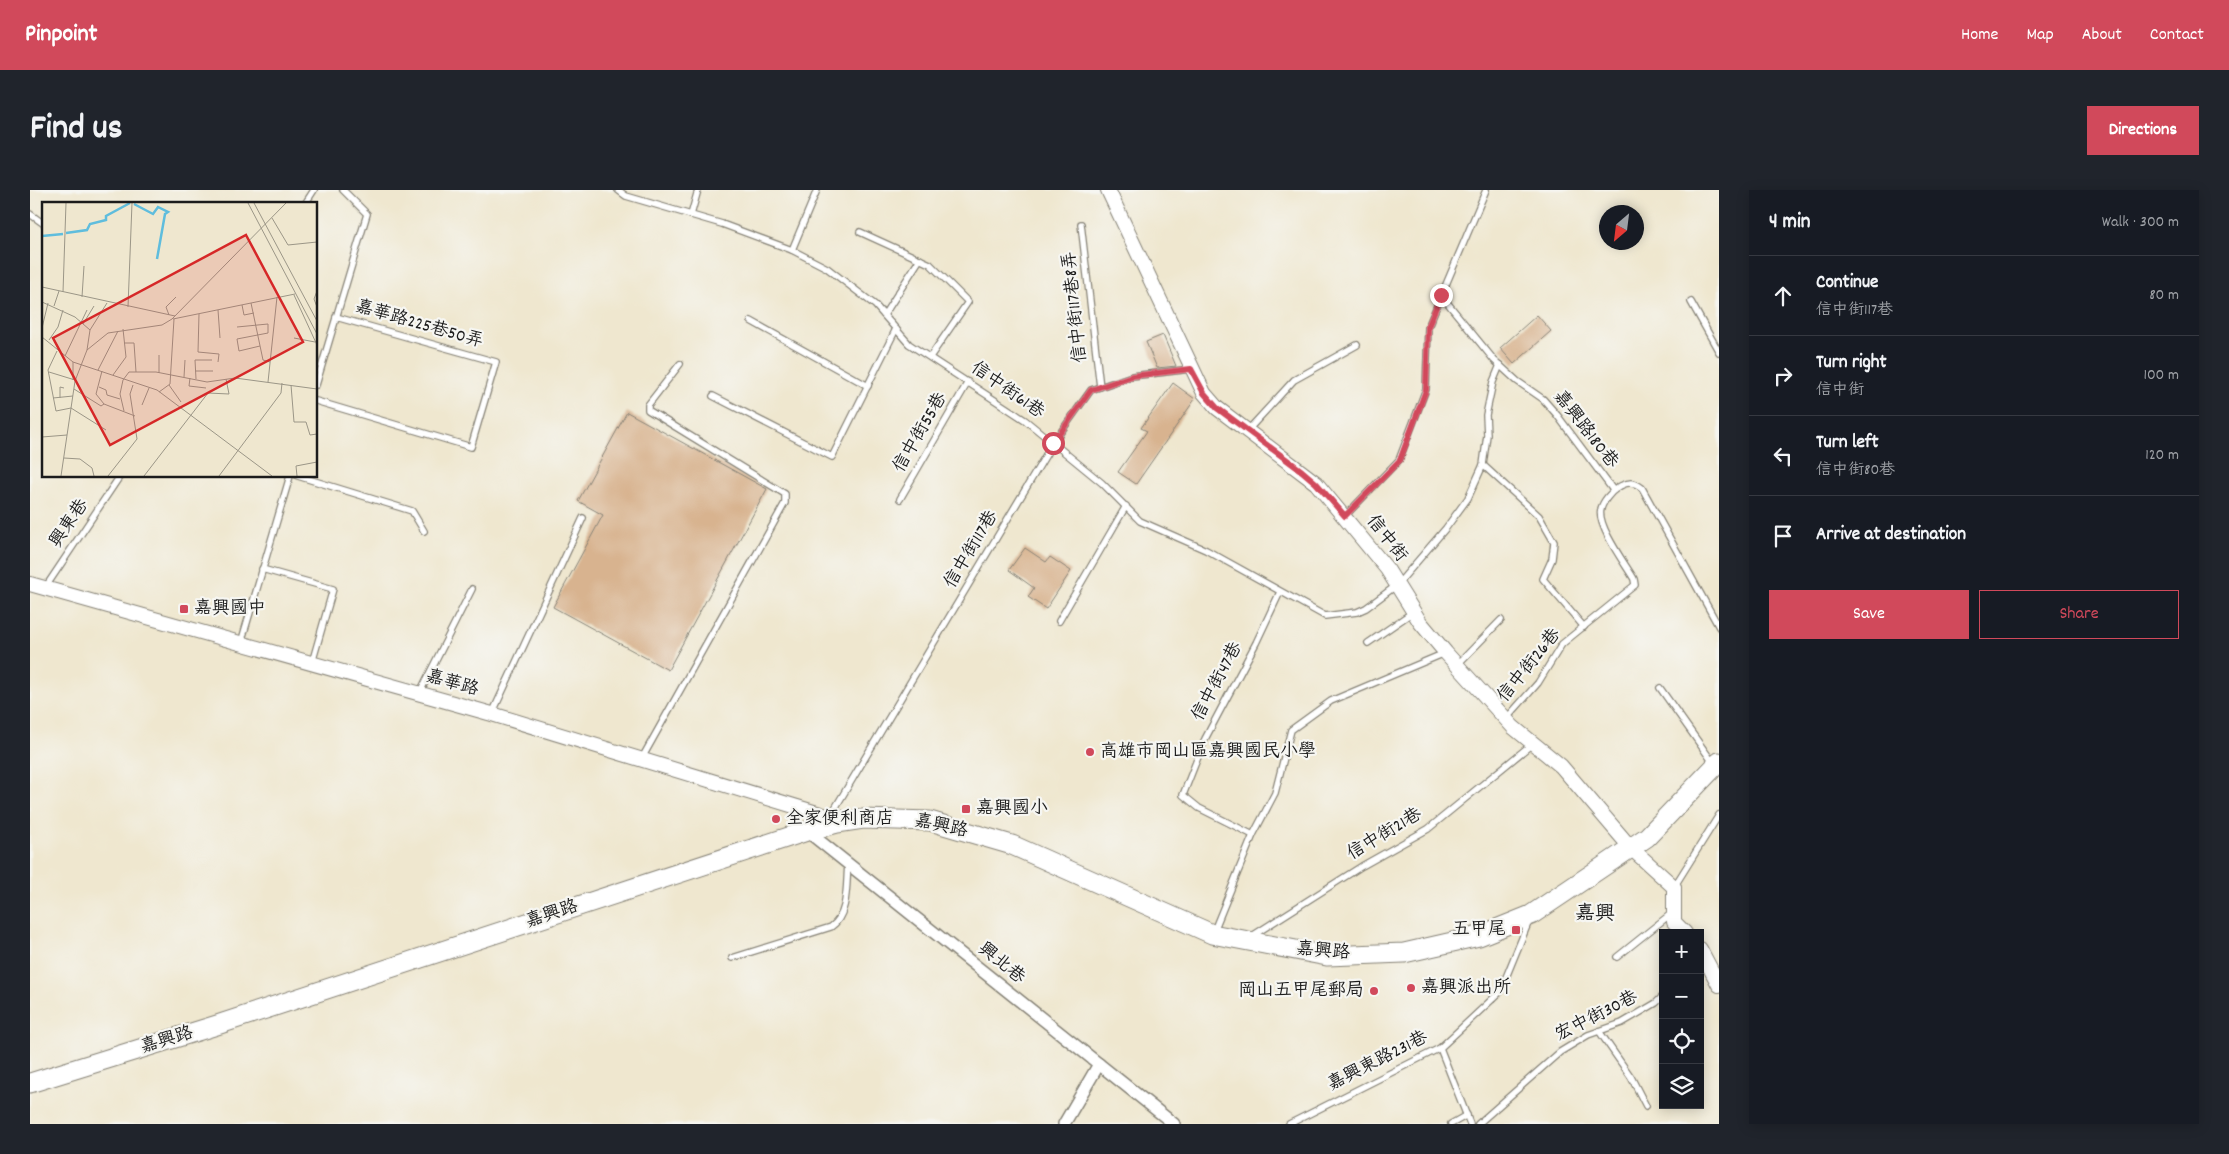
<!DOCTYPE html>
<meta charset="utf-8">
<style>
:root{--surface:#171b24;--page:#20242c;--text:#f1f3f6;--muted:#9ea1a6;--line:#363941;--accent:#d1495b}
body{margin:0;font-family:Dekko,"LXGW WenKai TC",sans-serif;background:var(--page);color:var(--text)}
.controls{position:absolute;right:15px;bottom:15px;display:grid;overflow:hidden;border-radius:0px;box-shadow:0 2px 12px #0003}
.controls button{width:45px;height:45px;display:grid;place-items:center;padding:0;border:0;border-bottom:1px solid var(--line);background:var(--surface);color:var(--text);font:25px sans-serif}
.compass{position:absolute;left:1569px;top:15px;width:45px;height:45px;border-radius:50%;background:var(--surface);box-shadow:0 2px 12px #0003;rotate:208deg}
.stop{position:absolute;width:15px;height:15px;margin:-11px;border:4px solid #d1495b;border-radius:50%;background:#fff}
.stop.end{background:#d1495b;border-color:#fff;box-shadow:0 1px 5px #0008}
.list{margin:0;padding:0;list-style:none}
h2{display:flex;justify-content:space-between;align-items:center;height:65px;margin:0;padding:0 20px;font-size:21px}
h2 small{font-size:16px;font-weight:400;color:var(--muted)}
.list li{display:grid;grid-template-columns:32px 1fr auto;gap:15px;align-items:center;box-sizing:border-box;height:80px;padding:0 20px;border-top:1px solid var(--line)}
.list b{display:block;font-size:19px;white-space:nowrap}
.list p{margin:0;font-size:16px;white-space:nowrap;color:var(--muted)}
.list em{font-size:16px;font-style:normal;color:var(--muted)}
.actions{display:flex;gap:10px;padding:15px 20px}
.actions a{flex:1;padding:11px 0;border:1px solid var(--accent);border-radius:0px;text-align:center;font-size:18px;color:var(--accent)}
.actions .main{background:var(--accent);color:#fff}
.icon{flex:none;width:28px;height:28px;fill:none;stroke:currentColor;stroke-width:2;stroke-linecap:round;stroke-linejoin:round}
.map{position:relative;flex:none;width:1689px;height:934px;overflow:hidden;border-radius:0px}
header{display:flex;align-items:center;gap:30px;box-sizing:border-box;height:70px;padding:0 25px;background:var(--accent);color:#fff}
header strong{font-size:24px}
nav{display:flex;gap:28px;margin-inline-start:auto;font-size:18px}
.intro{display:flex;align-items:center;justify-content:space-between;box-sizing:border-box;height:120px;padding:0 30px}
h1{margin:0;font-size:35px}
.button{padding:12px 22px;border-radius:0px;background:var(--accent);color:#fff;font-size:18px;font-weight:700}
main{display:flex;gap:30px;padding:0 30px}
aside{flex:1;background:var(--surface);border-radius:0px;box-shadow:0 2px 12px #0003}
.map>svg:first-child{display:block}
.building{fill:#d8b38f}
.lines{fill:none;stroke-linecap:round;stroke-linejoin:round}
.service-casing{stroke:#868276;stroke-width:8}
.minor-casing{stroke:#868276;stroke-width:14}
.tertiary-casing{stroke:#868276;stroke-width:16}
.primary-casing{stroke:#868276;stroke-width:21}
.service{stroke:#fff;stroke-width:5.5}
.minor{stroke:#fff;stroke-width:11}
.tertiary{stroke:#fff;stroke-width:14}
.primary{stroke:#fff;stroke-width:19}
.route{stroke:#d1495b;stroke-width:6}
.poi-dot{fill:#d1495b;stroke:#f6f6f2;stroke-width:2}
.labels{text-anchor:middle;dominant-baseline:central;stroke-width:4.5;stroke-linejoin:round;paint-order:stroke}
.street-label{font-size:18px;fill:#1c1c1c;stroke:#f6f6f2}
.poi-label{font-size:18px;fill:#1c1c1c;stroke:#f6f6f2;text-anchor:start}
.quarter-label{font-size:20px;fill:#1c1c1c;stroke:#f6f6f2}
.inset-river{fill:none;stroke:#5fbddd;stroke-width:2.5}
.inset-road{fill:none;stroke:#9b9687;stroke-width:1}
.view{fill:#d62828;fill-opacity:0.15;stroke:#d62828;stroke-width:2.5}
.inset-edge{fill:none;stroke:#1c1c1c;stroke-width:2.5}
</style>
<header>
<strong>Pinpoint</strong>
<nav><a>Home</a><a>Map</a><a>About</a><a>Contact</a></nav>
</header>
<div class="intro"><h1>Find us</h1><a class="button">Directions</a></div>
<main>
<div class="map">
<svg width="1689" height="934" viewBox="0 0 1689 934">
<rect width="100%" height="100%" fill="#f6f6f2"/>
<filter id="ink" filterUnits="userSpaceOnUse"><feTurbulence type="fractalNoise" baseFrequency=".02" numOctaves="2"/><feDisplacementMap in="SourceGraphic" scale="10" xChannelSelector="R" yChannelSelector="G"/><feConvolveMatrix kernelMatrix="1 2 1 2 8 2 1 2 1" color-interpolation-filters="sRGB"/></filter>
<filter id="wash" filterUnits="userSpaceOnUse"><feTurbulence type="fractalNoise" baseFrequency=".0096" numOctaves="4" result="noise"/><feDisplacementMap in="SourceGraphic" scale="20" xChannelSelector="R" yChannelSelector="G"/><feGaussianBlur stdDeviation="1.12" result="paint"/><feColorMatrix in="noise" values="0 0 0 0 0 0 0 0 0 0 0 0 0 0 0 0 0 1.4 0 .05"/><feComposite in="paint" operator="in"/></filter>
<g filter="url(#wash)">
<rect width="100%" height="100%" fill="#efe7cf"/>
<g id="blocks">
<!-- building -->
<g class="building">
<polygon points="1507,125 1521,141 1484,174 1470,158"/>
<polygon points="1133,145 1146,176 1127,178 1116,152"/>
<polygon points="1143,193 1165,209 1106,294 1088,282 1117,241 1111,238"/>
<polygon points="597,222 737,299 638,480 523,417 573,325 548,311"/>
<polygon points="995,358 1016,372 1020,367 1041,381 1016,419 998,407 1004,398 979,380"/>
</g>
</g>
</g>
<g filter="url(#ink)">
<use href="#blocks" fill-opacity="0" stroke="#868276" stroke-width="1"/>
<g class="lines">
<!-- service casing -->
<g class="service-casing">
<g id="service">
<polyline points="588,0 596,6 692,34 762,60 797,78 845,115 879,154 995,230 1072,293 1110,331 1176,360 1295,426 1327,422 1336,418 1367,395 1416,338 1438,308 1453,275 1457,245 1456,225 1463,192 1470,175"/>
<polyline points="275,14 284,0"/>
<polyline points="0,24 14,34"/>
<polyline points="661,25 668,0"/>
<polyline points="1051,34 1070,197"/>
<polyline points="830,42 900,74 938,112 900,167"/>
<polyline points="762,60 787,0"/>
<polyline points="1411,105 1464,170 1487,191 1513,209 1527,225 1583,300"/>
<polyline points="1661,112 1689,162"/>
<polyline points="854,125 890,69"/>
<polyline points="721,131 838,196"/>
<polyline points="286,195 337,24 313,0"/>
<polyline points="683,206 802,267 866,139"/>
<polyline points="286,211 441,257 466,172 306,127"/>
<polyline points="1218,240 1264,190 1327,155"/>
<polyline points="1453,275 1509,326 1524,352 1522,369 1513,389 1554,437"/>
<polyline points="268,286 382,321 394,341"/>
<polyline points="870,309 938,192"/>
<polyline points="1315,326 1369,270 1396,199 1398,137 1456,0"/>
<polyline points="232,379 303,399 282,473"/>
<polyline points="15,398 90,286"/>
<polyline points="1029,431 1096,316"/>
<polyline points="211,453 260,286"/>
<polyline points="1338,453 1383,422"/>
<polyline points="1427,475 1471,430"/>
<polyline points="1630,498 1684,574"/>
<polyline points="389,504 442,399"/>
<polyline points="462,524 553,328"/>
<path d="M1476,529L1508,493L1532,454L1605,395L1604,389C1596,375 1566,335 1571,319C1573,311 1581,302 1587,298C1596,292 1603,291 1612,298L1689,437"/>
<polyline points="611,570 755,313 755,304 618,220 618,215 650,174"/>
<polyline points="801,625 1023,253 1061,200 1102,186 1161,179"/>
<polyline points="1223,645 1169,618 1153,605 1175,549 1226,453 1250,402"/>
<polyline points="1644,697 1689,625"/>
<polyline points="1183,743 1223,645 1245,603 1261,540 1301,511 1415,463"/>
<polyline points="1222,746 1332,676 1398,639 1502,554"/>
<polyline points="1587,767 1642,723"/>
<path d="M702,768L801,737C819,725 816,694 818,674"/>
<polyline points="1569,841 1601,887 1616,916"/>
<polyline points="1410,858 1440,934"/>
<polyline points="1259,934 1410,858 1470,802 1499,731"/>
<polyline points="1421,934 1437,925"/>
<polyline points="1448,934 1530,862 1558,845 1592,833 1626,813 1633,806"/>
</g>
</g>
<!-- minor casing -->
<g class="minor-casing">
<g id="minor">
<polyline points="777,641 1144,934"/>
<polyline points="1034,934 1069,874"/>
</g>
</g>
<!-- tertiary casing -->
<g class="tertiary-casing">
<g id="tertiary">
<polyline points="1078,0 1174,203 1187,218 1286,293 1357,379 1390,432 1416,463 1483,537 1531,576 1601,658 1644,697 1644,732 1655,743"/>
<polyline points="0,394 462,524 800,627 815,628"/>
<polyline points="1670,759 1689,795"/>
</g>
</g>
<!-- primary casing -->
<g class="primary-casing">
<polyline id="primary" points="0,893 187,835 777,641 807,633 833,629 900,631 982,655 1182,744 1297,766 1374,763 1449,746 1501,725 1617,647 1689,572"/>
</g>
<!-- service -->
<use href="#service" class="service"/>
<!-- minor -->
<use href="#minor" class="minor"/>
<!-- tertiary -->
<use href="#tertiary" class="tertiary"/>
<!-- primary -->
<use href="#primary" class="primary"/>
</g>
</g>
<g class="lines" filter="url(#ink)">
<!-- route -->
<polyline class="route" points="1023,253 1061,200 1102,186 1161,179 1174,203 1187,218 1272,281 1286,293 1315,326 1370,270 1396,200 1398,137 1411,105"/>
</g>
<!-- markers -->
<g class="poi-dot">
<rect x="149" y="414" width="10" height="10" rx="2.5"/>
<circle cx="1060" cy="562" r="5"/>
<rect x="931" y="614" width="10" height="10" rx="2.5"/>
<circle cx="746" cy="629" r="5"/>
<rect x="1481" y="735" width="10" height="10" rx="2.5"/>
<circle cx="1381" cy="798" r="5"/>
<circle cx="1344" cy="801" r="5"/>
</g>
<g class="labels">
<!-- street labels -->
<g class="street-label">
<text transform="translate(1046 117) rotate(-96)">信中街117巷8弄</text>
<text transform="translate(389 135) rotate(16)">嘉華路225巷50弄</text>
<text transform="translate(977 201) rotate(35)">信中街61巷</text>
<text transform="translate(1555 240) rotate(52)">嘉興路180巷</text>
<text transform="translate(891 243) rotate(-60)">信中街55巷</text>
<text transform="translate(40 334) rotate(-56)">興東巷</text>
<text transform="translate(1356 349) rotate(52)">信中街</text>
<text transform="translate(942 360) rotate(-59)">信中街117巷</text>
<text transform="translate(1500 476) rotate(-51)">信中街26巷</text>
<text transform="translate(1188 492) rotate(-62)">信中街47巷</text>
<text transform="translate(422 494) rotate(16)">嘉華路</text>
<text transform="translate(911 637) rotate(12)">嘉興路</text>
<text transform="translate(1355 645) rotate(-31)">信中街21巷</text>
<text transform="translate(522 725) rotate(-18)">嘉興路</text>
<text transform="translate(1293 762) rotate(5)">嘉興路</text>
<text transform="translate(971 774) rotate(39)">興北巷</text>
<text transform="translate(1567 827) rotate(-27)">宏中街30巷</text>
<text transform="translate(137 851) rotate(-17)">嘉興路</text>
<text transform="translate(1348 872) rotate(-27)">嘉興東路231巷</text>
</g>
<!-- poi labels -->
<g class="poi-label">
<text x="164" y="419">嘉興國中</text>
<text x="1070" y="562">高雄市岡山區嘉興國民小學</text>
<text x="946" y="619">嘉興國小</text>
<text x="756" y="629">全家便利商店</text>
<text x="1476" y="740" text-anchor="end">五甲尾</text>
<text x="1391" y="798">嘉興派出所</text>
<text x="1334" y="801" text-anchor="end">岡山五甲尾郵局</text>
</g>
<!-- quarter labels -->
<g class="quarter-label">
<text x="1565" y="725">嘉興</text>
</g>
</g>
<!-- overview -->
<g transform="translate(12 12)">
<rect width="275" height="275" fill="#efe7cf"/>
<path class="inset-river" d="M92,2L111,12L116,5L126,10L123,12L115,57M24,31L45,28L48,22L64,18V14L88,1M0,34L21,32"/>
<path class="inset-road" d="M206,1L275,132M212,1L275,119M230,16L246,43L275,40M0,85L133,114M275,89L272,97L275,105M21,90L24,1M252,93L275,143M40,95L42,64M0,100L33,115L48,128M209,101L221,158L228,160M200,103L202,113L212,111M12,104L17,89M86,105L90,1M176,108L178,136M157,112L156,150L177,152L176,160M127,113L124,105L134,95M131,117L253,92M41,122L52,104M195,125L226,122V131L195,137L197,149L218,144M0,126L6,101M0,135L31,160L115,188L230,274M252,136L273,140M7,138L16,125L21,108M82,141H92L94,170M45,148L48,128L65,101M15,149L6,168L14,209L29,206L64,228M23,154L45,108M56,168L76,129M60,169L54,192L62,202M153,169H171M7,170L33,178M117,171V153M71,173L84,155L81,127M142,175L143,158M148,176L147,184L164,186M154,177L153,158H170M31,178V160M226,180L235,95M127,183L139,200M249,183L252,220H264L268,233L275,232M57,185L64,188L65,193L78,197M32,187L59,204L62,202L93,214M117,190L128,182L132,117M11,196L31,194M18,196V185L22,186M100,203L107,186M82,209L78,192L81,178L87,170H114L165,180L193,176L275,187M0,235L25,233M22,256L38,257L50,266L52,274M19,274L33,179L45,148L66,131L120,123L130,117L244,1M66,274L95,237L88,192L91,183M102,274L166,191L187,192L184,177M177,274L239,191L240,181M255,274L254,264L275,260"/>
<path class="view" d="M204,33L261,140L68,243L11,136Z"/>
<rect width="275" height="275" class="inset-edge"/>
</g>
</svg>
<div class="controls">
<button>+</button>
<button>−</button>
<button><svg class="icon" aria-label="locate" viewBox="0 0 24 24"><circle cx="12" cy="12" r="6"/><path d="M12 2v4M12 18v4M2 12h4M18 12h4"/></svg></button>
<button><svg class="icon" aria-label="layers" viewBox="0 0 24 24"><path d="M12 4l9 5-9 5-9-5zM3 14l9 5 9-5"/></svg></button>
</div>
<svg class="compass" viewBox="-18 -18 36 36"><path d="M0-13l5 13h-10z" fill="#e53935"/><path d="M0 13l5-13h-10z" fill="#9ea1a6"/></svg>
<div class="stop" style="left:1023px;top:253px"></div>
<div class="stop end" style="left:1411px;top:105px"></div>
</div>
<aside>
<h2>4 min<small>Walk · 300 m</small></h2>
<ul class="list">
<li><svg class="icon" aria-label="ahead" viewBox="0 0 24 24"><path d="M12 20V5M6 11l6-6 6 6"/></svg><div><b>Continue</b><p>信中街117巷</p></div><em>80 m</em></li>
<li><svg class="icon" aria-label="right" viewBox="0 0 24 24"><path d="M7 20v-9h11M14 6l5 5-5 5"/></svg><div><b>Turn right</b><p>信中街</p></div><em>100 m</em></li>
<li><svg class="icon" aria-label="left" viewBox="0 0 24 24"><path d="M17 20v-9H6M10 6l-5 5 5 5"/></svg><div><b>Turn left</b><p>信中街80巷</p></div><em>120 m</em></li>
<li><svg class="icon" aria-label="arrive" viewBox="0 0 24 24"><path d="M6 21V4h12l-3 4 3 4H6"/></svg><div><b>Arrive at destination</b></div></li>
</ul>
<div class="actions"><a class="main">Save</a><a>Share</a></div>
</aside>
</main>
